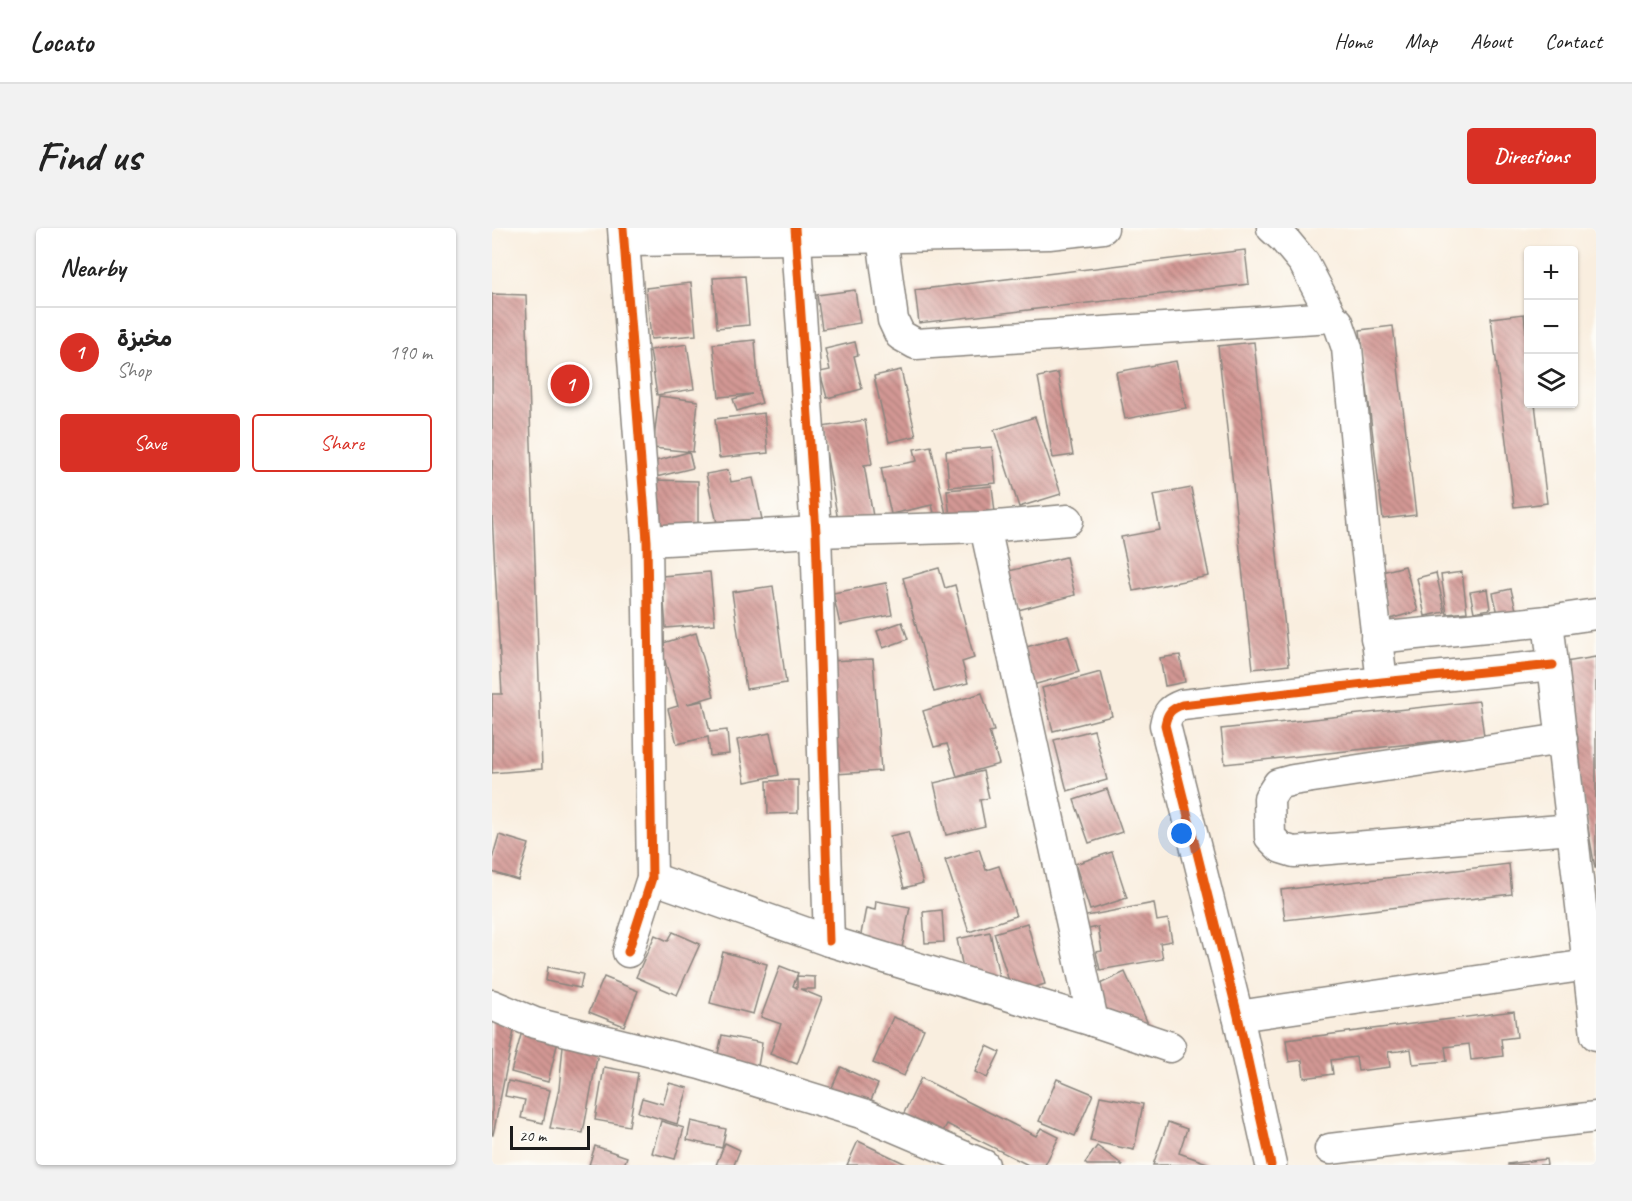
<!DOCTYPE html>
<meta charset="utf-8">
<style>
:root{--surface:#fff;--page:#f2f2f2;--text:#222;--muted:#767676;--line:#e0e0e0;--accent:#d93025}
body{margin:0;font-family:Caveat,"Playpen Sans Arabic",sans-serif;background:var(--page);color:var(--text)}
.controls{position:absolute;right:18px;top:18px;display:grid;overflow:hidden;border-radius:6px;box-shadow:0 2px 4px #0004}
.controls button{width:54px;height:54px;display:grid;place-items:center;padding:0;border:0;border-bottom:2px solid var(--line);background:var(--surface);color:var(--text);font:30px sans-serif}
.scale{position:absolute;left:18px;bottom:15px;width:80px;box-sizing:border-box;padding-left:6px;border:3px solid #1c1c1c;border-top:0;font-size:16px;line-height:21px;white-space:nowrap;color:#1c1c1c;-webkit-text-stroke:4px #fdfcf7;paint-order:stroke}
.you{position:absolute;left:690px;top:606px;width:21px;height:21px;margin:-15px;border:4px solid #fff;border-radius:50%;background:#1a73e8;box-shadow:0 0 0 9px #1a73e833}
.badge{display:grid;place-items:center;width:39px;height:39px;border-radius:50%;background:var(--accent);color:#fff;font-size:20px;font-weight:700}
.pin{position:absolute;translate:-50% -50%;border:3px solid #fff;box-shadow:0 2px 6px #0006}
.list{margin:0;padding:0;list-style:none}
h2{display:flex;justify-content:space-between;align-items:center;height:78px;margin:0;padding:0 24px;font-size:26px}
h2 small{font-size:20px;font-weight:400;color:var(--muted)}
.list li{display:grid;grid-template-columns:39px 1fr auto;gap:18px;align-items:center;box-sizing:border-box;height:90px;padding:0 24px;border-top:2px solid var(--line)}
.list b{display:block;font-size:22px;white-space:nowrap}
.list p{margin:0;font-size:20px;white-space:nowrap;color:var(--muted)}
.list em{font-size:20px;font-style:normal;color:var(--muted)}
.actions{display:flex;gap:12px;padding:18px 24px}
.actions a{flex:1;padding:14px 0;border:2px solid var(--accent);border-radius:6px;text-align:center;font-size:21px;color:var(--accent)}
.actions .main{background:var(--accent);color:#fff}
.icon{flex:none;width:33px;height:33px;fill:none;stroke:currentColor;stroke-width:2;stroke-linecap:round;stroke-linejoin:round}
.map{position:relative;flex:none;width:1104px;height:937px;overflow:hidden;border-radius:6px}
header{display:flex;align-items:center;gap:36px;box-sizing:border-box;height:84px;padding:0 30px;background:var(--surface);border-bottom:2px solid var(--line)}
header strong{font-size:28px}
nav{display:flex;gap:33px;margin-inline-start:auto;font-size:21px}
.intro{display:flex;align-items:center;justify-content:space-between;box-sizing:border-box;height:144px;padding:0 36px}
h1{margin:0;font-size:42px}
.button{padding:15px 27px;border-radius:6px;background:var(--accent);color:#fff;font-size:21px;font-weight:700}
main{display:flex;gap:36px;padding:0 36px}
aside{flex:1;background:var(--surface);border-radius:6px;box-shadow:0 2px 4px #0004}
.map>svg:first-child{display:block}
.building{fill:url(#building-back-hatch)}
.lines{fill:none;stroke-linecap:round;stroke-linejoin:round}
.minor-casing{stroke:#8a857e;stroke-width:33}
.minor{stroke:#fff;stroke-width:30}
.cycleway-casing{stroke:#fdfcf7;stroke-width:13}
.cycleway{stroke:#e8590c;stroke-width:9}
</style>
<header>
<strong>Locato</strong>
<nav><a>Home</a><a>Map</a><a>About</a><a>Contact</a></nav>
</header>
<div class="intro"><h1>Find us</h1><a class="button">Directions</a></div>
<main>
<aside>
<h2>Nearby<small></small></h2>
<ul class="list">
<li><span class="badge">1</span><div><b>مخبزة</b><p>Shop</p></div><em>190 m</em></li>
</ul>
<div class="actions"><a class="main">Save</a><a>Share</a></div>
</aside>
<div class="map">
<svg width="1104" height="937" viewBox="0 0 1104 937">
<defs>
<pattern id="building-back-hatch" width="6" height="6" patternUnits="userSpaceOnUse" patternTransform="scale(1.5)"><rect width="6" height="6" fill="#d39894"/><path d="M-1 5l2 2M0 0l6 6M5-1l2 2" fill="none" stroke="#aa7b78"/></pattern>
</defs>
<rect width="100%" height="100%" fill="#fdfcf7"/>
<filter id="ink" filterUnits="userSpaceOnUse"><feTurbulence type="fractalNoise" baseFrequency=".0167" numOctaves="2"/><feDisplacementMap in="SourceGraphic" scale="12" xChannelSelector="R" yChannelSelector="G"/><feConvolveMatrix kernelMatrix="1 2 1 2 8 2 1 2 1" color-interpolation-filters="sRGB"/></filter>
<filter id="wash" filterUnits="userSpaceOnUse"><feTurbulence type="fractalNoise" baseFrequency=".008" numOctaves="4" result="noise"/><feDisplacementMap in="SourceGraphic" scale="24" xChannelSelector="R" yChannelSelector="G"/><feGaussianBlur stdDeviation="1.35" result="paint"/><feColorMatrix in="noise" values="0 0 0 0 0 0 0 0 0 0 0 0 0 0 0 0 0 1.4 0 .05"/><feComposite in="paint" operator="in"/></filter>
<g filter="url(#wash)">
<rect width="100%" height="100%" fill="#f9eedf"/>
<g id="blocks">
<!-- building -->
<g class="building">
<polygon points="753,22 757,56 427,95 423,62"/>
<polygon points="253,48 257,97 225,100 221,50"/>
<polygon points="199,55 204,107 159,111 154,60"/>
<polygon points="363,62 368,95 330,101 325,67"/>
<polygon points="0,66 34,67 50,541 0,545 0,466 10,466 0,287"/>
<polygon points="1032,86 1036,122 1036,176 1043,176 1055,275 1022,279 999,90"/>
<polygon points="901,98 924,287 891,291 868,102"/>
<polygon points="263,112 267,165 270,175 245,183 241,171 260,166 227,169 221,116"/>
<polygon points="363,114 366,127 362,128 370,161 335,170 328,144 338,142 333,121"/>
<polygon points="762,114 797,437 761,441 726,118"/>
<polygon points="195,116 202,161 165,167 158,122"/>
<polygon points="684,133 694,180 633,191 624,144"/>
<polygon points="409,142 424,208 397,214 382,148"/>
<polygon points="566,145 581,227 561,230 546,149"/>
<polygon points="167,168 206,173 201,224 161,220"/>
<polygon points="272,185 276,225 227,230 223,191"/>
<polygon points="543,189 569,266 527,279 502,202"/>
<polygon points="373,192 380,236 372,237 381,288 346,293 330,199"/>
<polygon points="439,218 455,291 444,293 440,277 399,286 389,240 425,233 422,221"/>
<polygon points="500,219 504,255 457,259 454,223"/>
<polygon points="197,224 201,240 164,249 160,234"/>
<polygon points="236,242 239,254 261,250 271,296 227,304 214,246"/>
<polygon points="157,252 206,253 206,304 157,304"/>
<polygon points="500,258 504,294 459,298 455,262"/>
<polygon points="699,260 717,348 641,363 629,309 668,302 661,267"/>
<polygon points="574,329 583,367 526,382 517,343"/>
<polygon points="913,338 926,383 898,391 886,345"/>
<polygon points="447,340 453,360 463,357 482,430 470,434 476,455 442,464 411,350"/>
<polygon points="218,344 223,396 174,400 170,348"/>
<polygon points="970,344 975,384 955,386 949,347"/>
<polygon points="944,345 953,384 933,388 925,350"/>
<polygon points="394,355 400,387 348,397 341,365"/>
<polygon points="281,358 294,455 254,461 240,364"/>
<polygon points="995,361 998,381 982,384 978,364"/>
<polygon points="1019,361 1025,386 1007,390 1001,365"/>
<polygon points="410,394 416,411 391,420 385,403"/>
<polygon points="204,405 222,468 195,476 211,473 218,504 235,502 237,526 218,528 216,509 185,516 176,481 186,478 168,416"/>
<polygon points="576,407 587,444 541,457 531,420"/>
<polygon points="688,427 693,454 673,458 668,430"/>
<polygon points="1104,429 1104,640 1103,640 1067,435"/>
<polygon points="381,431 389,543 344,546 337,433"/>
<polygon points="609,444 620,488 561,503 550,460"/>
<polygon points="490,465 502,503 497,504 507,536 465,548 455,516 442,519 431,483"/>
<polygon points="987,473 992,508 733,536 729,501"/>
<polygon points="602,502 615,552 575,563 562,512"/>
<polygon points="278,505 287,547 253,554 245,512"/>
<polygon points="491,543 497,570 488,572 493,598 454,607 442,555"/>
<polygon points="306,552 306,585 276,586 275,553"/>
<polygon points="615,561 630,604 597,615 582,572"/>
<polygon points="416,604 431,655 412,660 398,608"/>
<polygon points="7,607 37,616 26,652 0,644 0,631"/>
<polygon points="487,621 494,642 507,638 524,688 477,704 453,632"/>
<polygon points="620,624 635,670 598,682 583,636"/>
<polygon points="1017,636 1020,666 793,692 789,662"/>
<polygon points="384,673 418,679 407,735 365,727 374,680 383,682"/>
<polygon points="662,675 665,693 676,691 680,713 668,715 671,731 608,742 604,724 610,723 606,699 587,703 584,690"/>
<polygon points="450,682 452,714 433,715 431,684"/>
<polygon points="535,695 553,756 521,766 502,705"/>
<polygon points="181,704 208,716 185,767 144,749 163,707 176,713"/>
<polygon points="498,704 508,754 475,760 465,711"/>
<polygon points="231,724 275,736 261,786 218,775"/>
<polygon points="288,738 306,745 301,758 305,760 305,748 323,749 323,761 308,761 330,770 305,836 278,826 289,796 269,789"/>
<polygon points="56,739 91,746 88,760 54,753"/>
<polygon points="633,744 661,807 632,820 623,799 595,762"/>
<polygon points="112,749 146,763 132,798 97,784"/>
<polygon points="1022,783 1025,809 1009,811 1011,828 979,832 977,816 953,819 955,833 921,836 919,821 907,823 896,824 898,839 866,843 864,829 839,832 841,846 812,850 810,832 797,834 794,812"/>
<polygon points="401,789 432,801 412,848 381,835"/>
<polygon points="0,792 23,798 1,907 0,907"/>
<polygon points="30,803 66,813 56,854 19,844"/>
<polygon points="72,807 107,819 91,905 58,900 67,861"/>
<polygon points="230,807 270,815 265,844 224,835"/>
<polygon points="495,818 508,824 495,850 483,844"/>
<polygon points="112,839 146,845 137,898 103,892"/>
<polygon points="349,839 386,856 376,879 339,862"/>
<polygon points="429,850 544,908 549,900 567,909 553,937 536,937 455,896 448,909 410,889"/>
<polygon points="565,851 601,866 583,908 547,893"/>
<polygon points="16,853 58,862 51,895 29,890 33,872 13,868"/>
<polygon points="177,855 196,860 185,896 146,884 150,870 171,876"/>
<polygon points="608,868 651,876 642,922 598,913"/>
<polygon points="169,893 192,900 183,931 160,925"/>
<polygon points="199,893 234,901 230,920 195,912"/>
<polygon points="676,894 695,901 687,925 715,935 714,937 661,937"/>
<polygon points="366,913 416,937 355,937"/>
<polygon points="233,915 248,922 242,937 224,937"/>
<polygon points="103,918 135,929 132,937 97,937"/>
<polygon points="605,918 631,937 595,937 593,935"/>
<polygon points="1054,931 1055,937 1016,937 1016,936"/>
</g>
</g>
</g>
<g filter="url(#ink)">
<use href="#blocks" fill-opacity="0" stroke="#8a857e" stroke-width="1.5"/>
<g class="lines">
<!-- minor casing -->
<g class="minor-casing">
<g id="minor">
<polyline points="131,0 155,313 160,650 136,724"/>
<polyline points="303,0 324,304 337,713"/>
<polyline points="780,0 792,11 812,35 840,89 846,94 855,120 872,300 890,454"/>
<polyline points="390,9 401,92 408,107 424,116 840,89"/>
<polyline points="132,13 303,11 557,6 611,0"/>
<polyline points="493,299 601,793"/>
<polyline points="155,313 324,304 493,299 576,292"/>
<polyline points="1056,393 1104,807"/>
<polyline points="884,410 1056,393 1104,386"/>
<polyline points="1070,511 801,552 786,556 777,570 778,609 789,620 802,624 1080,601"/>
<polyline points="160,650 337,713 601,793 678,819"/>
<polyline points="0,777 43,795 208,836 372,886 492,937"/>
<polyline points="746,788 1096,737"/>
<polyline points="838,921 1104,889"/>
<path d="M779,937L746,788L673,497C675,485 679,481 690,477L890,454L1061,437"/>
</g>
</g>
<!-- minor -->
<use href="#minor" class="minor"/>
<!-- cycleway casing -->
<g class="cycleway-casing">
<g id="cycleway">
<polyline points="131,0 155,313 160,650 136,724"/>
<polyline points="303,0 324,304 337,713"/>
<path d="M779,937L746,788L673,497C675,485 679,481 690,477L890,454L1061,437"/>
</g>
</g>
<!-- cycleway -->
<use href="#cycleway" class="cycleway"/>
</g>
</g>
</svg>
<div class="controls">
<button>+</button>
<button>−</button>
<button><svg class="icon" aria-label="layers" viewBox="0 0 24 24"><path d="M12 4l9 5-9 5-9-5zM3 14l9 5 9-5"/></svg></button>
</div>
<div class="scale">20 m</div>
<div class="you"></div>
<div class="pin badge" style="left:78px;top:156px">1</div>
</div>
</main>
